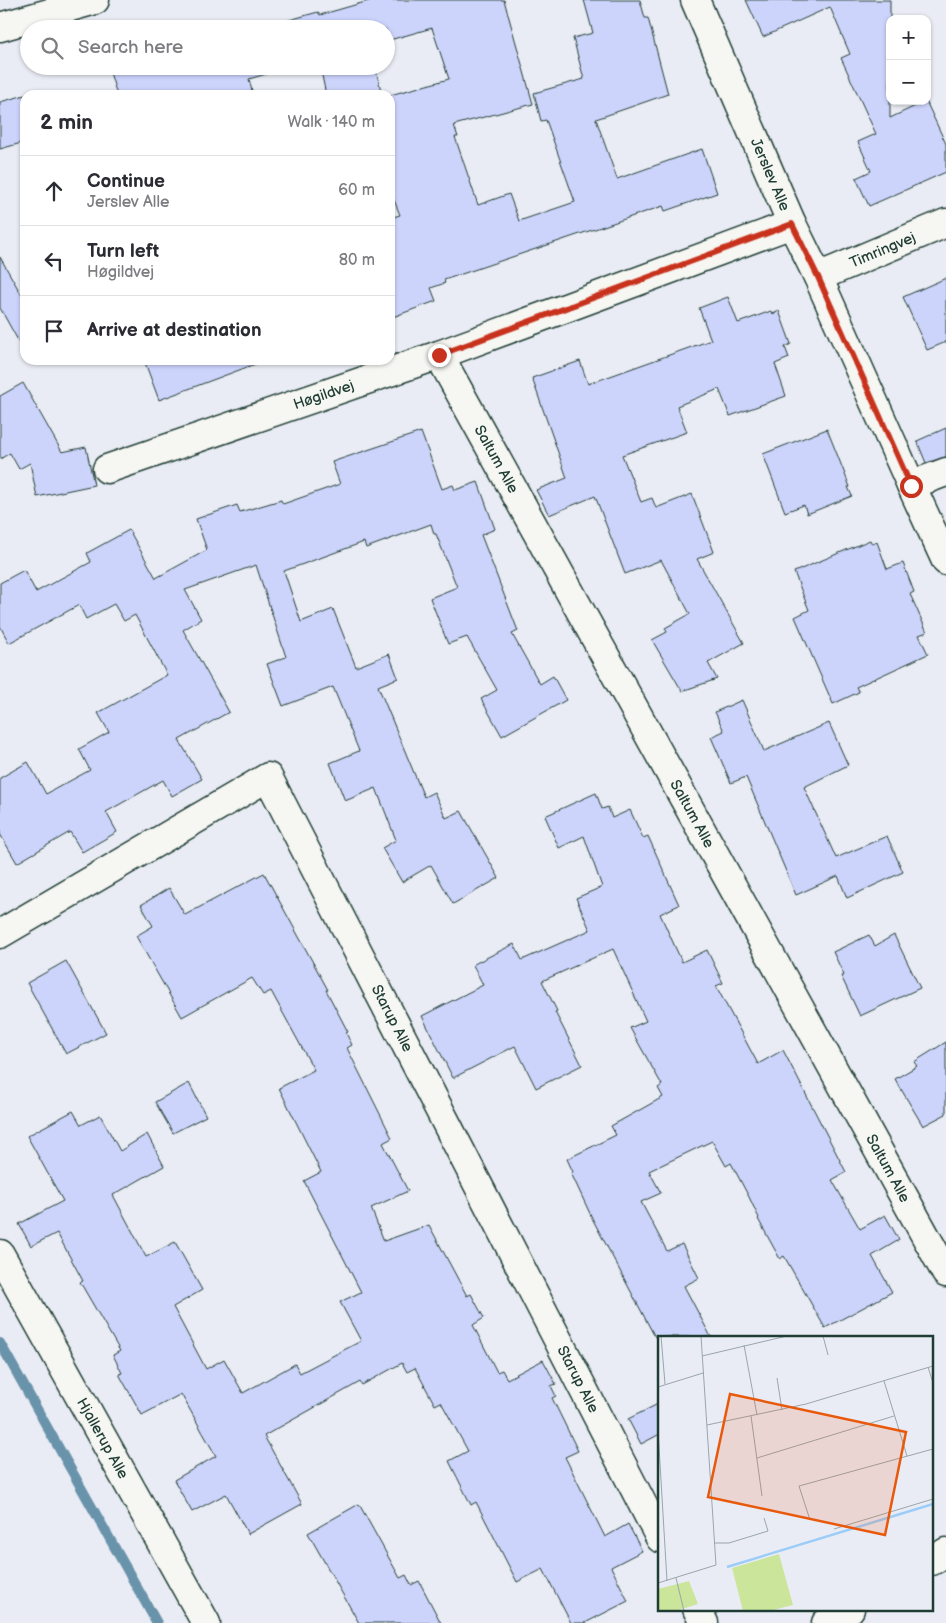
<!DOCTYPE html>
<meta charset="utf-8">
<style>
:root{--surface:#fff;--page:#f7f7f7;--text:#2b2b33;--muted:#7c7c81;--line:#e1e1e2}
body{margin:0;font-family:"Balsamiq Sans",sans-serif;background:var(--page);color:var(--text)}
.controls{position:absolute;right:15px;top:15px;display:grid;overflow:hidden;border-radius:10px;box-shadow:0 1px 4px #0004}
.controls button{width:45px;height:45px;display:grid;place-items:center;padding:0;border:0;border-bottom:1px solid var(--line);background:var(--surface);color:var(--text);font:25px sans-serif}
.stop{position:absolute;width:15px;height:15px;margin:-11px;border:4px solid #c8321e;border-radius:50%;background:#fff}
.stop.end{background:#c8321e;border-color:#fff;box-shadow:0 1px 5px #0008}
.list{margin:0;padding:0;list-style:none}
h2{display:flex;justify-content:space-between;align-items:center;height:65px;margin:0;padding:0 20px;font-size:21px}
h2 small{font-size:16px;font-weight:400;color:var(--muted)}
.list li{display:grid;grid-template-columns:32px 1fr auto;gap:15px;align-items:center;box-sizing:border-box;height:70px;padding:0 20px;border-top:1px solid var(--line)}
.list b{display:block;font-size:19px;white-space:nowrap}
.list p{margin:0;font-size:16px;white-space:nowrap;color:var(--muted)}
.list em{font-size:16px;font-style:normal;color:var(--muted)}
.icon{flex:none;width:28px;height:28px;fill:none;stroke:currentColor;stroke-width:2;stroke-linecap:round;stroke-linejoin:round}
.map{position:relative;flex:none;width:946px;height:1623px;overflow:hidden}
.search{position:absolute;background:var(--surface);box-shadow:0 1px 4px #0004;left:20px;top:20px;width:375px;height:55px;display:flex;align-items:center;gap:12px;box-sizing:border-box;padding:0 18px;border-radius:28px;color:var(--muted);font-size:19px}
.panel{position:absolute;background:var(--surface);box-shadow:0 1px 4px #0004;left:20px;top:90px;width:375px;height:275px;border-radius:15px}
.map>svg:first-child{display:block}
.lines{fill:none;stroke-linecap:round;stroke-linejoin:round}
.stream{stroke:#6993aa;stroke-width:10}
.building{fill:#cdd4fc;stroke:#1f3d34}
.minor-casing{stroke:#1f3d34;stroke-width:31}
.minor{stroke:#f6f6f2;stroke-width:28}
.route{stroke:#c8321e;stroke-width:6}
.labels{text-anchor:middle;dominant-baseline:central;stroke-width:5;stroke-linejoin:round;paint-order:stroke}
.street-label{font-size:15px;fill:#1f3d34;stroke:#f6f6f2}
.inset-river{fill:none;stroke:#9bcdf8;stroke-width:2.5}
.inset-road{fill:none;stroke:#99a6a8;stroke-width:1}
.view{fill:#e8590c;fill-opacity:0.15;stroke:#e8590c;stroke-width:2.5}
.inset-edge{fill:none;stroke:#1f3d34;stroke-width:2.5}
</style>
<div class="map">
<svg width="946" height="1623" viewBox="0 0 946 1623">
<rect width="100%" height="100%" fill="#eaecf5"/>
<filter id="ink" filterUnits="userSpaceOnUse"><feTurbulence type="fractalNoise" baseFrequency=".02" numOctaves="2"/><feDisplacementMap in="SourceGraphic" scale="10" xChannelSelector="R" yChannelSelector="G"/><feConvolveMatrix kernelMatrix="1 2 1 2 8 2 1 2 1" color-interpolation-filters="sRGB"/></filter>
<g filter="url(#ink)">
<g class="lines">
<!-- stream -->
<polyline class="stream" points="0,1343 157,1623"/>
</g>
<!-- building -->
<g class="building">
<polygon points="372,0 504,0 533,104 454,125 458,137 455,137 478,205 509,194 519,221 575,202 546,120 541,121 534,93 584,79 573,38 593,33 584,0 640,0 645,18 648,18 668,94 596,119 617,179 702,149 717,193 665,211 663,206 444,280 445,283 431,288 436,301 390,318 390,218 400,215 390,190 390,95 449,79 432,28 386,41 386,29 257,29 318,12 320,15"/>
<polygon points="746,0 890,0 890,118 926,101 946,144 946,172 869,206 856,178 871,171 858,142 876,134 841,58 850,54 830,7 763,37"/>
<polygon points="108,66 294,66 249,79 253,95 117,95"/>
<polygon points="320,66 375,66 382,95 326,95"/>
<polygon points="25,95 25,142 0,149 0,102"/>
<polygon points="0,257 25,301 25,353 0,308"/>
<polygon points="946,278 946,342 927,350 903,297"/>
<polygon points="728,297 738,323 771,311 773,314 779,311 791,344 785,347 789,358 775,364 786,396 730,416 719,389 677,406 687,432 622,455 641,502 652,498 656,508 692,494 714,552 697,559 744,643 708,663 717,679 682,691 652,640 667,632 665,628 690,614 661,560 625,574 595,496 549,515 536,490 567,478 532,378 580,361 588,384 711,340 699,308"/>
<polygon points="144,360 257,360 258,363 159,400"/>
<polygon points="23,383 62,452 86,447 94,485 37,497 30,463 19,469 10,453 0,459 0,396"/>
<polygon points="946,428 946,457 926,463 917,441"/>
<polygon points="827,429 850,487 848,487 852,496 807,514 804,505 785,512 763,454"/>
<polygon points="421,432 442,489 453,485 455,490 478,482 495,529 481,535 518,631 512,634 540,684 553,676 566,700 502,736 481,699 497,690 467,637 448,644 430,598 457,587 436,534 434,534 431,524 366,548 364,542 284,571 301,622 333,609 356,667 389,654 398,678 378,686 424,797 434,792 446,818 461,811 499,878 453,904 431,865 402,882 382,848 396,840 376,788 345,801 330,763 359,751 333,687 283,706 267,664 286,657 256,565 185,590 201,619 183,630 229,712 179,740 202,779 172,796 163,780 106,812 117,832 82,852 70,832 17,863 0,834 0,778 28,762 46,794 90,770 79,749 109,732 98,713 167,675 135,615 124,621 114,604 86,619 79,605 9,643 0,626 0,583 24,570 36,592 91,562 87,553 129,530 156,578 207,550 196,519 237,505 240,512 281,500 283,504 340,484 332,462"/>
<polygon points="870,540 872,544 877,542 887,569 903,563 914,592 910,594 927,632 919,635 928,654 856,687 859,692 833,704 795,617 809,610 794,572"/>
<polygon points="742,700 764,751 829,723 848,765 804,787 836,858 887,836 903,872 847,898 838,876 796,895 746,777 731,783 711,737 724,731 715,712"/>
<polygon points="596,793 602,809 608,807 612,818 630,810 643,838 648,836 679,905 660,914 682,962 707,950 723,983 716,986 758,1064 783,1050 846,1172 832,1180 860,1229 885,1215 899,1240 872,1256 892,1292 825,1328 784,1256 780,1259 758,1219 759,1218 749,1197 731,1163 726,1166 712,1141 649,1171 661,1193 641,1202 667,1251 682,1244 699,1278 684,1286 711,1337 655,1337 593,1220 571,1173 573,1172 567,1159 616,1135 611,1126 663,1097 658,1088 662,1085 630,1028 646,1021 613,949 542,981 557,1011 555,1012 582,1065 536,1088 515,1046 453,1078 422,1016 483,985 473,965 476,963 514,944 522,960 590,930 576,898 602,887 584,836 559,848 545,816"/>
<polygon points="264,873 328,990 326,990 348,1032 346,1033 352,1045 347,1048 392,1138 383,1143 408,1191 371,1208 384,1241 429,1225 467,1296 471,1294 484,1318 473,1325 497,1372 502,1370 507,1379 543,1360 556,1384 551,1386 556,1396 552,1398 578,1451 565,1457 605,1537 628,1524 642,1551 611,1567 628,1601 585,1623 571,1623 543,1569 517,1582 476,1502 471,1505 449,1461 468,1451 441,1402 435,1405 415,1368 407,1372 402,1363 362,1385 360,1382 264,1436 302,1504 248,1534 226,1494 192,1512 174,1480 216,1456 181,1394 142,1415 119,1374 122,1373 113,1355 120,1351 80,1282 83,1281 57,1233 31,1246 19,1224 63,1201 27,1136 73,1111 81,1125 100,1115 120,1151 147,1134 164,1166 113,1195 146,1257 175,1242 202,1290 173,1307 206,1369 224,1359 243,1393 295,1364 300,1373 361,1341 340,1302 361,1292 304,1181 321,1172 279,1088 314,1070 271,991 263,995 252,978 182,1017 136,936 153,926 141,905 169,888 185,915"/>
<polygon points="869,935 875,946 894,935 920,988 860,1016 841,976 844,975 833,952"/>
<polygon points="66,961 106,1033 66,1054 27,983"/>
<polygon points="946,1042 946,1114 923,1126 895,1079 917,1066 914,1062"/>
<polygon points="189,1083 206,1116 173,1133 155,1102"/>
<polygon points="660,1403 660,1434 641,1444 628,1419"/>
<polygon points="359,1504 400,1578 406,1575 411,1585 419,1581 441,1623 359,1623 308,1533"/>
</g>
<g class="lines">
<!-- minor casing -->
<g class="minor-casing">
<g id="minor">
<path id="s1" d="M695,0L792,224L818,277L911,485L946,561"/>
<polyline points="0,27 95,0"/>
<path id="s2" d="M818,277L946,223"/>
<path id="s3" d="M439,355L946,1273"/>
<path id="s4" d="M107,469L439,355L792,224"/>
<polyline points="911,485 946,472"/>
<path id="s5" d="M0,934L268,777L660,1538"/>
<path id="s6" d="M0,1254L206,1623"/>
<polyline points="932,1561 946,1552"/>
<polyline points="697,1609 704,1623"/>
<polyline points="826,1623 850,1609"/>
</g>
</g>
<!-- minor -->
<use href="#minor" class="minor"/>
</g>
</g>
<g class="lines" filter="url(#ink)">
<!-- route -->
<polyline class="route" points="439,355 792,224 818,277 911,486"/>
</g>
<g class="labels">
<!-- street labels -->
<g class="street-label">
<text stroke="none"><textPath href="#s1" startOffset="190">Jerslev Alle</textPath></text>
<text stroke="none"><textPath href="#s2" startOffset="70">Timringvej</textPath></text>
<text stroke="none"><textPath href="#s4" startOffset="229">Høgildvej</textPath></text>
<text stroke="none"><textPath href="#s3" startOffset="119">Saltum Alle</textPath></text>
<text stroke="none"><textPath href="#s3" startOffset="524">Saltum Alle</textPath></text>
<text stroke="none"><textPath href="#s5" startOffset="582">Starup Alle</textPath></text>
<text stroke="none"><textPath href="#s3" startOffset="929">Saltum Alle</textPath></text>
<text stroke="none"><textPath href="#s5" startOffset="988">Starup Alle</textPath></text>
<text stroke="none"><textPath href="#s6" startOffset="211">Hjallerup Alle</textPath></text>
</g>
</g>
<!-- overview -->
<g transform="translate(658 1336)">
<rect width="275" height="275" fill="#eaecf5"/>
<path d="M121,218L135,269L111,275H85L74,232ZM31,245L40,268L21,274L0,275V253Z" fill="#cbe59b"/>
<path class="inset-river" d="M69,231L275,168"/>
<path class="inset-road" d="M3,0L7,48M165,0L170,19M86,9L99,79M44,20L129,0M270,31L275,47M119,42L124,74M226,45L249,120M0,51L45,37M93,80L104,160M49,89L148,68L275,30M0,94L9,245M99,122L236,80M152,184L141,150L275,113M176,193L275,163M56,207H71L110,195L106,182M18,242L26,275M0,247L58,229L43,0"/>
<path class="view" d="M72,58L248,96L227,199L50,161Z"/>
<rect width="275" height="275" class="inset-edge"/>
</g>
</svg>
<div class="controls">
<button>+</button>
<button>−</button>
</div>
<div class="stop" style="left:911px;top:486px"></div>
<div class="stop end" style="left:439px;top:355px"></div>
<div class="search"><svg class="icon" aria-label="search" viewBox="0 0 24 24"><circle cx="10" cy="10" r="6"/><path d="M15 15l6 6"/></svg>Search here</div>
<section class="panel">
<h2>2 min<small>Walk · 140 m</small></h2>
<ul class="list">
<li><svg class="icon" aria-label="ahead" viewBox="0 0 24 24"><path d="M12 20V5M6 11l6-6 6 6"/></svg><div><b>Continue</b><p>Jerslev Alle</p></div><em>60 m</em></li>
<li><svg class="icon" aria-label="left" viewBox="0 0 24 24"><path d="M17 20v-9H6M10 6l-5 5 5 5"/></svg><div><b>Turn left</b><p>Høgildvej</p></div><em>80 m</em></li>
<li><svg class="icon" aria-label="arrive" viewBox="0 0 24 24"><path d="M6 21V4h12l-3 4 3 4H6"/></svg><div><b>Arrive at destination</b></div></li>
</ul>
</section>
</div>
